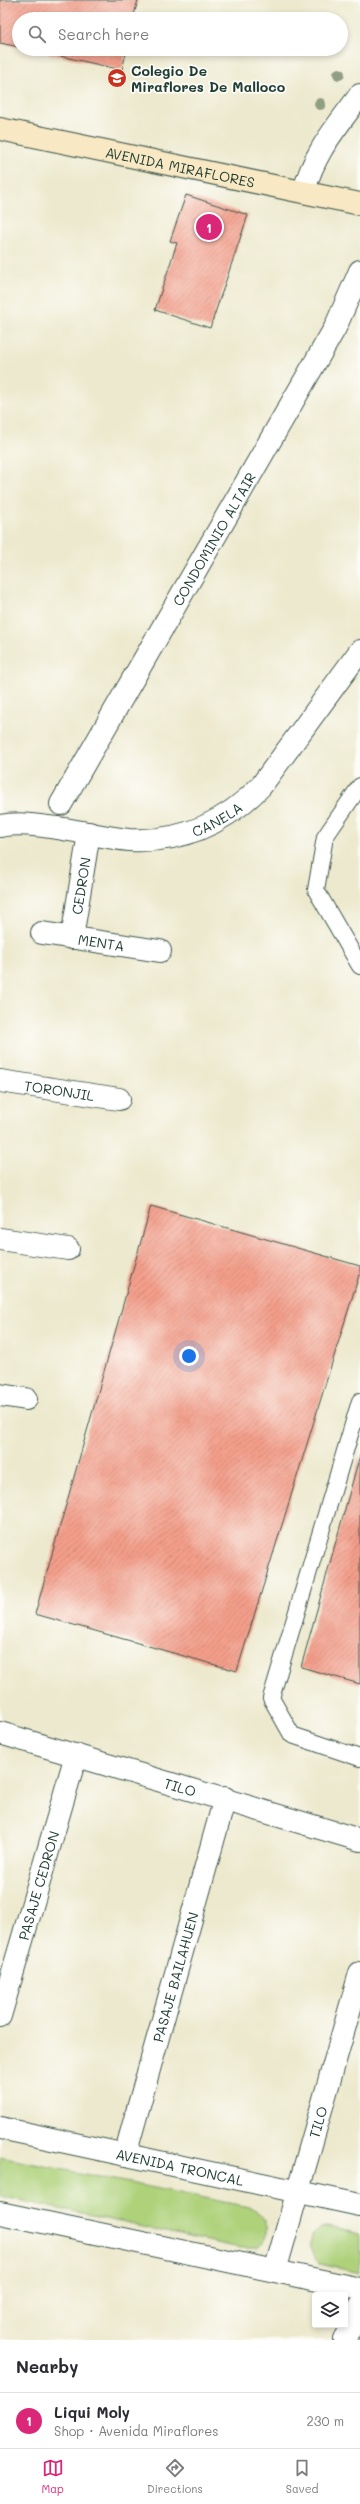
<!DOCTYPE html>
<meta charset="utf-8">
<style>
:root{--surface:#fff;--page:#f2f2f3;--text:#2b2b33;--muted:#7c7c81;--line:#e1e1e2;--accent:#db2777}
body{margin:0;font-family:Mali,sans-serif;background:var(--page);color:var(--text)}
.controls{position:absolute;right:12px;bottom:12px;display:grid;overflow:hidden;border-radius:4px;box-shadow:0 2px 6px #0003}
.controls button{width:36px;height:36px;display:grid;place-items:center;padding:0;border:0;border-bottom:1px solid var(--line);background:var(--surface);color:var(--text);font:20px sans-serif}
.you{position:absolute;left:189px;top:1356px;width:14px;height:14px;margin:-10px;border:3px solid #fff;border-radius:50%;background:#1a73e8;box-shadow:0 0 0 6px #1a73e833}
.badge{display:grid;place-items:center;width:26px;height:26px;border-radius:50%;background:var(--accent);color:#fff;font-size:13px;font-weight:700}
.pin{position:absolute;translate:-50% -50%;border:2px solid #fff;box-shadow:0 1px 4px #0006}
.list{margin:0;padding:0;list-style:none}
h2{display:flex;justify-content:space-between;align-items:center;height:52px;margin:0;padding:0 16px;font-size:17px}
h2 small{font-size:13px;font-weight:400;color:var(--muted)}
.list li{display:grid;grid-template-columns:26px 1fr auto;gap:12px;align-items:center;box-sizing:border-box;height:56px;padding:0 16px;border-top:1px solid var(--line)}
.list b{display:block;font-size:15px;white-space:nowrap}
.list p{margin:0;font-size:13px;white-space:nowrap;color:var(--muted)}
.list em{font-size:13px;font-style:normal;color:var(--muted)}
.icon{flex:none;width:22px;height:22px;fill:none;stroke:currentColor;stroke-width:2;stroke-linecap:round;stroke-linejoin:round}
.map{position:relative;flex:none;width:360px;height:2340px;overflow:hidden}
.search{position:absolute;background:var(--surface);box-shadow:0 2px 6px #0003;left:12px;right:12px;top:12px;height:44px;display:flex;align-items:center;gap:10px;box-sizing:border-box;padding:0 14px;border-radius:22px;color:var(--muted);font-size:15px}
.sheet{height:108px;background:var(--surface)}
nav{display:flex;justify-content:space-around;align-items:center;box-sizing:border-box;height:56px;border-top:1px solid var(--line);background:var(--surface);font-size:11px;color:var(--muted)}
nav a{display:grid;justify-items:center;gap:2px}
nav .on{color:var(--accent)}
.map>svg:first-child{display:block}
.grass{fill:#aed17a;stroke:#668757}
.building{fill:url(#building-hatch)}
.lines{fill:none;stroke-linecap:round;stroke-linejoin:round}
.lane-casing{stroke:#3e574b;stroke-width:18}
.street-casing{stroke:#3e574b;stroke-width:24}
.secondary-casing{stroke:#3e574b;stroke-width:24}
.lane{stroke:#fff;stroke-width:16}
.street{stroke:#fff;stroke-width:22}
.secondary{stroke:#f8e8c3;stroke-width:22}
.tree{fill:#909f83}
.labels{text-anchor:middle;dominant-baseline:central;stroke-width:3.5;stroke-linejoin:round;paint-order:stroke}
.poi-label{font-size:14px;font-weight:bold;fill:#1f3d34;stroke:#fdfcf7;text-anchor:start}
.street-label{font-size:14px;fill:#1f3d34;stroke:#fdfcf7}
</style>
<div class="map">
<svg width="360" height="2340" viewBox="0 0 360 2340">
<defs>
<pattern id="building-hatch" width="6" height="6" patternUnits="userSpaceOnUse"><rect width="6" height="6" fill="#f49f8b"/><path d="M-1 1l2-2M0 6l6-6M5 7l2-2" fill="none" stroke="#c58372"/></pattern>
</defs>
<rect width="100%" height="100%" fill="#fdfcf7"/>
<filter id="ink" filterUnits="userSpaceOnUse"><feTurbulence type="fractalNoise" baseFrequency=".025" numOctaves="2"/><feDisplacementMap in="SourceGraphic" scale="8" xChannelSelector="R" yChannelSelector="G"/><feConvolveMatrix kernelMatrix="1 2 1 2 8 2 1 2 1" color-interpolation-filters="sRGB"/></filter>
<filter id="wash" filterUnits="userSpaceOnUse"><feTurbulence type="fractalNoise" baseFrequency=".012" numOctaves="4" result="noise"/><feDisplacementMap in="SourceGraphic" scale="16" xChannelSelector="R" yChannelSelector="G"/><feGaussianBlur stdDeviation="0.9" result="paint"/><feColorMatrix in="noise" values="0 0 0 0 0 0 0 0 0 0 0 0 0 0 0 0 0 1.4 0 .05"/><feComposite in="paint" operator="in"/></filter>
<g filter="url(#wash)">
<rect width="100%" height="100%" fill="#ede9ce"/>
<!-- grass -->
<g class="grass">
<path d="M0,2157L249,2207C266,2215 269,2226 264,2243L257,2248H240L0,2196Z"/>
<path d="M328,2227L360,2234V2273L320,2264C311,2256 309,2247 312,2236L321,2228Z"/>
</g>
<g id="blocks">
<!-- building -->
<g class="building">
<polygon points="0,0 138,0 133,19 19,19 19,47 0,43"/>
<polygon points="29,49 127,49 122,70"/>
<polygon points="186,195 248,215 210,328 155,310 177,243 170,241"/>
<polygon points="151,1206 360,1266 360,1272 237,1671 35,1614"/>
<polygon points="360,1455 360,1684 301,1667"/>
</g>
</g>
</g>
<g filter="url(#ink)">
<use href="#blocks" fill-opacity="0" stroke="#3e574b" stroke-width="1"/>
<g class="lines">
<!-- lane casing -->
<g class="lane-casing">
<g id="lane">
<polyline points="360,786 325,837 316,890 360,966"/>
<polyline points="360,1401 271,1698 292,1735 360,1758"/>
</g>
</g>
<!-- street casing -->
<g class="street-casing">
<g id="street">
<path d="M304,192C313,153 337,127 360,95"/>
<path id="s1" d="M61,804L335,328L360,271"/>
<path id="s2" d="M0,826C21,822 42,826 63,829C85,832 107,838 129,840C182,843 225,823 261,786L360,651"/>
<path id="s3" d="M42,933L160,951"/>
<path id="s4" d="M72,938L89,833"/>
<path id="s5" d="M0,1081L119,1099"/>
<polyline points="0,1239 68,1249"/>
<polyline points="0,1395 26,1399"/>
<path id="s6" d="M0,1733L360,1840"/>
<path id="s7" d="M0,2016L76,1755"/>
<path id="s8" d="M0,2128L360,2205"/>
<path id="s9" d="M125,2155L225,1798"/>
<polyline points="0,2213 360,2289"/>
<path id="s10" d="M275,2271L360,1973"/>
<polyline points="345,2340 360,2307"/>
</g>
</g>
<!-- secondary casing -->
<g class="secondary-casing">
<g id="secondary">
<path id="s11" d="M0,129L360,204"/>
</g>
</g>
<!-- lane -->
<use href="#lane" class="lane"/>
<!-- street -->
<use href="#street" class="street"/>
<!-- secondary -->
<use href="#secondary" class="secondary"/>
</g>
<!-- trees -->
<g class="tree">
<circle cx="339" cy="74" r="6"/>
<circle cx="320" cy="104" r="6"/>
</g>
</g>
<!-- icons -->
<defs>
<g id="school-disc" transform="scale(1)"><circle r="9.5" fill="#c8321e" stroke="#fdfcf7"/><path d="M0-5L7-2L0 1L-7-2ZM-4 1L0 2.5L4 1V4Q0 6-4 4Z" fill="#fff"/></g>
</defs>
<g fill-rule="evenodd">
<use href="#school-disc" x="117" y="78"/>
</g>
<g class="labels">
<!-- poi labels -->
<g class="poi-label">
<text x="131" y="70">Colegio De<tspan x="131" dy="16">Miraflores De Malloco</tspan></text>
</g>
<!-- street labels -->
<g class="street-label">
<text stroke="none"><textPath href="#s11" startOffset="184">AVENIDA MIRAFLORES</textPath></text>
<text stroke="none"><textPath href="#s1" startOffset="306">CONDOMINIO ALTAIR</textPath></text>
<text stroke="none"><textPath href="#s2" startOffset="222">CANELA</textPath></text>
<text stroke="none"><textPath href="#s4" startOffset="53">CEDRON</textPath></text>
<text stroke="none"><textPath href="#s3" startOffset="60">MENTA</textPath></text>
<text stroke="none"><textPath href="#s5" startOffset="60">TORONJIL</textPath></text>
<text stroke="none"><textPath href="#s6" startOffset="188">TILO</textPath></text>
<text stroke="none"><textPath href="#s7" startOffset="136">PASAJE CEDRON</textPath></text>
<text stroke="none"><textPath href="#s9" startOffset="185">PASAJE BAILAHUEN</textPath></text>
<text stroke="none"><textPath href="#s10" startOffset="155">TILO</textPath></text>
<text stroke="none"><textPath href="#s8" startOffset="184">AVENIDA TRONCAL</textPath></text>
</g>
</g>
</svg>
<div class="controls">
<button><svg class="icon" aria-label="layers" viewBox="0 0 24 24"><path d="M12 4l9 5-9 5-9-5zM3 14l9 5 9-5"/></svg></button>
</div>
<div class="you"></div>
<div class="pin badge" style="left:209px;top:227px">1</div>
<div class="search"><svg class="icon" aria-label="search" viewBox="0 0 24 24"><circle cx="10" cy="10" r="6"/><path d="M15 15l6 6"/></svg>Search here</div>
</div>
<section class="sheet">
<h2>Nearby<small></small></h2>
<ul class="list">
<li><span class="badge">1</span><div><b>Liqui Moly</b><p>Shop · Avenida Miraflores</p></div><em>230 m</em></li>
</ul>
</section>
<nav>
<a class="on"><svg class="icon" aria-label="map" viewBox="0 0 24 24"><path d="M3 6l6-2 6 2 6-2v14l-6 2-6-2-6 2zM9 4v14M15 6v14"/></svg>Map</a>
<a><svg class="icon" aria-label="directions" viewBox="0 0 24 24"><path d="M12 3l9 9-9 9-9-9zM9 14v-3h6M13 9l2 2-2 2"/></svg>Directions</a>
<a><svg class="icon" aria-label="saved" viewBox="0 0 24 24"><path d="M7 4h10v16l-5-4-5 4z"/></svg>Saved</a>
</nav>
